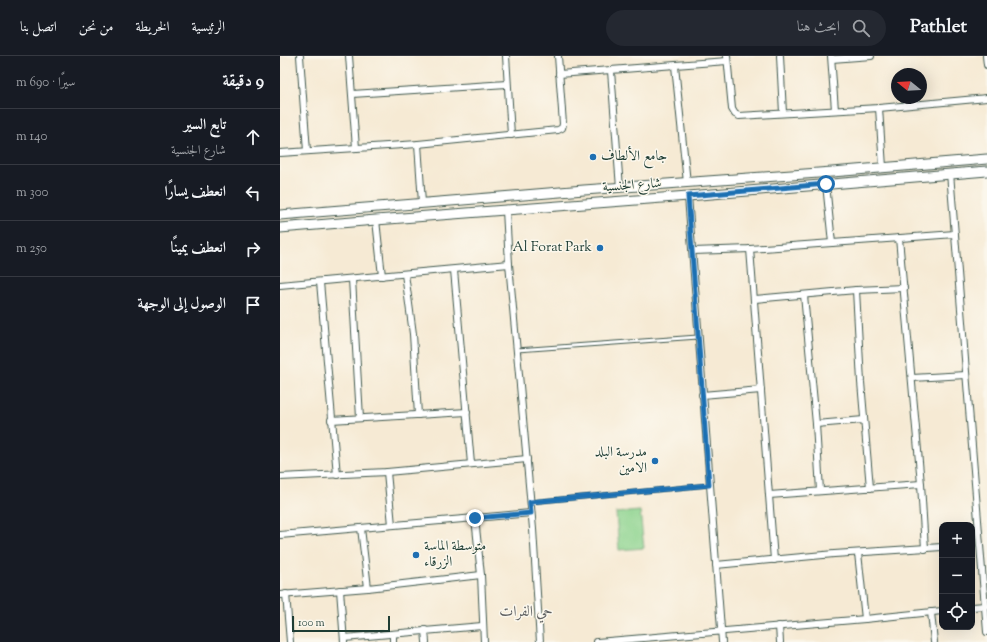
<!DOCTYPE html>
<html lang="ar">
<meta charset="utf-8">
<style>
:root{--surface:#171b24;--page:#242831;--text:#f1f3f6;--muted:#9ea1a6;--line:#363941}
body{margin:0;font-family:"Sorts Mill Goudy",Amiri,serif;background:var(--page);color:var(--text);direction:rtl}
.controls{position:absolute;right:12px;bottom:12px;display:grid;overflow:hidden;border-radius:8px;box-shadow:0 4px 16px #0002}
.controls button{width:36px;height:36px;display:grid;place-items:center;padding:0;border:0;border-bottom:1px solid var(--line);background:var(--surface);color:var(--text);font:20px sans-serif}
.compass{position:absolute;left:611px;top:12px;width:36px;height:36px;border-radius:50%;background:var(--surface);box-shadow:0 4px 16px #0002;rotate:288deg}
.scale{position:absolute;left:12px;bottom:10px;width:98px;box-sizing:border-box;padding-left:4px;border:2px solid #1f3d34;border-top:0;font-size:11px;line-height:14px;white-space:nowrap;color:#1f3d34;-webkit-text-stroke:3px #fbf7ec;paint-order:stroke}
.stop{position:absolute;width:12px;height:12px;margin:-9px;border:3px solid #1f6fb2;border-radius:50%;background:#fff}
.stop.end{background:#1f6fb2;border-color:#fff;box-shadow:0 1px 4px #0008}
.list{margin:0;padding:0;list-style:none}
h2{display:flex;justify-content:space-between;align-items:center;height:52px;margin:0;padding:0 16px;font-size:17px}
h2 small{font-size:13px;font-weight:400;color:var(--muted)}
.list li{display:grid;grid-template-columns:26px 1fr auto;gap:12px;align-items:center;box-sizing:border-box;height:56px;padding:0 16px;border-top:1px solid var(--line)}
.list b{display:block;font-size:15px;white-space:nowrap}
.list p{margin:0;font-size:13px;white-space:nowrap;color:var(--muted)}
.list em{font-size:13px;font-style:normal;color:var(--muted)}
.icon{flex:none;width:22px;height:22px;fill:none;stroke:currentColor;stroke-width:2;stroke-linecap:round;stroke-linejoin:round}
.map{position:relative;flex:none;width:707px;height:586px;overflow:hidden;direction:ltr}
header{display:flex;align-items:center;gap:24px;box-sizing:border-box;height:56px;padding:0 20px;background:var(--surface);border-bottom:1px solid var(--line)}
header strong{font-size:19px}
nav{display:flex;gap:22px;margin-inline-start:auto;font-size:14px}
.search{width:280px;height:36px;background:var(--page);display:flex;align-items:center;gap:10px;box-sizing:border-box;padding:0 14px;border-radius:22px;color:var(--muted);font-size:15px}
main{display:flex}
aside{flex:1;background:var(--surface)}
.map>svg:first-child{display:block}
.green{fill:#8cd38e;stroke:#568861}
.lines{fill:none;stroke-linecap:round;stroke-linejoin:round}
.service-casing{stroke:#3f574c;stroke-width:5}
.minor-casing{stroke:#3f574c;stroke-width:8}
.secondary-casing{stroke:#3f574c;stroke-width:11}
.service{stroke:#fff;stroke-width:3}
.minor{stroke:#fff;stroke-width:6}
.secondary{stroke:#fff;stroke-width:9}
.route{stroke:#1f6fb2;stroke-width:5}
.poi-dot{fill:#1f6fb2;stroke:#fbf7ec;stroke-width:1.5}
.labels{text-anchor:middle;dominant-baseline:central;stroke-width:3;stroke-linejoin:round;paint-order:stroke}
.poi-label{font-size:14px;fill:#1f3d34;stroke:#fbf7ec;text-anchor:start}
.street-label{font-size:14px;fill:#1f3d34;stroke:#fbf7ec}
.neighbourhood-label{font-size:15px;fill:#5f6162;stroke:#fbf7ec}
</style>
<header>
<strong>Pathlet</strong>
<div class="search"><svg class="icon" aria-label="search" viewBox="0 0 24 24"><circle cx="10" cy="10" r="6"/><path d="M15 15l6 6"/></svg>ابحث هنا</div>
<nav><a>الرئيسية</a><a>الخريطة</a><a>من نحن</a><a>اتصل بنا</a></nav>
</header>
<main>
<div class="map">
<svg width="707" height="586" viewBox="0 0 707 586">
<rect width="100%" height="100%" fill="#fbf7ec"/>
<filter id="ink" filterUnits="userSpaceOnUse"><feTurbulence type="fractalNoise" baseFrequency=".025" numOctaves="2"/><feDisplacementMap in="SourceGraphic" scale="8" xChannelSelector="R" yChannelSelector="G"/><feConvolveMatrix kernelMatrix="1 2 1 2 8 2 1 2 1" color-interpolation-filters="sRGB"/></filter>
<filter id="wash" filterUnits="userSpaceOnUse"><feTurbulence type="fractalNoise" baseFrequency=".012" numOctaves="4" result="noise"/><feDisplacementMap in="SourceGraphic" scale="16" xChannelSelector="R" yChannelSelector="G"/><feGaussianBlur stdDeviation="0.9" result="paint"/><feColorMatrix in="noise" values="0 0 0 0 0 0 0 0 0 0 0 0 0 0 0 0 0 1.4 0 .05"/><feComposite in="paint" operator="in"/></filter>
<g filter="url(#wash)">
<rect width="100%" height="100%" fill="#f6ead4"/>
<!-- green -->
<polygon class="green" points="360,455 364,492 339,494 336,457"/>
</g>
<g filter="url(#ink)">
<g class="lines">
<!-- service casing -->
<g class="service-casing">
<g id="service">
<polyline points="237,294 418,281"/>
<polyline points="250,446 429,429"/>
</g>
</g>
<!-- minor casing -->
<g class="minor-casing">
<g id="minor">
<polyline points="20,0 27,95"/>
<polyline points="69,0 76,92"/>
<polyline points="226,0 231,79"/>
<polyline points="447,0 452,53 455,58 459,60 599,52 707,42"/>
<polyline points="500,0 503,57"/>
<polyline points="551,0 555,54"/>
<polyline points="706,0 707,9"/>
<polyline points="552,3 591,0"/>
<polyline points="395,10 407,127"/>
<polyline points="331,15 340,132"/>
<polyline points="279,18 447,5"/>
<polyline points="72,38 227,28"/>
<polyline points="599,52 603,111"/>
<polyline points="138,88 142,147"/>
<polyline points="0,97 138,88 278,74 282,72 283,68 278,0"/>
<polyline points="670,117 707,576"/>
<polyline points="546,128 552,187"/>
<polyline points="408,140 442,586"/>
<polyline points="226,154 229,208 253,473 260,586"/>
<polyline points="96,164 102,220"/>
<polyline points="619,182 641,428 645,493"/>
<polyline points="470,193 494,504"/>
<polyline points="413,195 470,193 675,178"/>
<polyline points="174,214 191,408"/>
<polyline points="125,218 133,278 138,359"/>
<polyline points="72,223 80,362"/>
<polyline points="40,226 57,419"/>
<polyline points="0,229 229,208"/>
<polyline points="576,234 581,326 590,432"/>
<polyline points="524,239 536,368 540,435"/>
<polyline points="475,243 576,234 624,232"/>
<polyline points="632,322 686,319"/>
<polyline points="422,339 481,334"/>
<polyline points="51,364 187,356"/>
<polyline points="536,368 584,364"/>
<polyline points="107,416 112,469"/>
<polyline points="0,421 107,416 247,403"/>
<polyline points="489,439 641,428"/>
<polyline points="195,462 201,519 204,586"/>
<polyline points="81,472 88,532"/>
<polyline points="0,479 251,457"/>
<polyline points="578,497 585,563"/>
<polyline points="436,509 554,498 662,491"/>
<polyline points="60,534 64,586"/>
<polyline points="6,538 10,586"/>
<polyline points="0,539 88,532 201,519"/>
<polyline points="692,551 705,550"/>
<polyline points="651,556 654,586"/>
<polyline points="499,570 500,586"/>
<polyline points="145,574 146,586"/>
<polyline points="113,578 113,586"/>
<polyline points="64,582 202,570"/>
<polyline points="317,586 585,563 662,555"/>
</g>
</g>
<!-- secondary casing -->
<g class="secondary-casing">
<g id="secondary">
<polyline points="0,159 304,134 552,116 707,103"/>
<polyline points="0,172 96,164 408,140 707,115"/>
</g>
</g>
<!-- service -->
<use href="#service" class="service"/>
<!-- minor -->
<use href="#minor" class="minor"/>
<!-- secondary -->
<use href="#secondary" class="secondary"/>
</g>
</g>
<g class="lines" filter="url(#ink)">
<!-- route -->
<polyline class="route" points="195,462 251,457 250,446 429,429 408,140 546,128"/>
</g>
<!-- markers -->
<g class="poi-dot">
<circle cx="313" cy="101" r="4"/>
<circle cx="320" cy="192" r="4"/>
<circle cx="375" cy="405" r="4"/>
<circle cx="136" cy="499" r="4"/>
</g>
<g class="labels">
<!-- poi labels -->
<g class="poi-label">
<text x="321" y="101">جامع الألطاف</text>
<text x="312" y="192" text-anchor="end">Al Forat Park</text>
<text x="367" y="397" text-anchor="end">مدرسة البلد<tspan x="367" dy="16">الامين</tspan></text>
<text x="144" y="491">متوسطة الماسة<tspan x="144" dy="16">الزرقاء</tspan></text>
</g>
<!-- street labels -->
<g class="street-label">
<text transform="translate(352 130) rotate(-4)">شارع الجنسية</text>
</g>
<!-- neighbourhood labels -->
<g class="neighbourhood-label">
<text x="246" y="556">حي الفرات</text>
</g>
</g>
</svg>
<div class="controls">
<button>+</button>
<button>−</button>
<button><svg class="icon" aria-label="locate" viewBox="0 0 24 24"><circle cx="12" cy="12" r="6"/><path d="M12 2v4M12 18v4M2 12h4M18 12h4"/></svg></button>
</div>
<svg class="compass" viewBox="-18 -18 36 36"><path d="M0-13l5 13h-10z" fill="#e53935"/><path d="M0 13l5-13h-10z" fill="#9ea1a6"/></svg>
<div class="scale">100 m</div>
<div class="stop" style="left:546px;top:128px"></div>
<div class="stop end" style="left:195px;top:462px"></div>
</div>
<aside>
<h2>9 دقيقة<small>سيرًا · 690 m</small></h2>
<ul class="list">
<li><svg class="icon" aria-label="ahead" viewBox="0 0 24 24"><path d="M12 20V5M6 11l6-6 6 6"/></svg><div><b>تابع السير</b><p>شارع الجنسية</p></div><em>140 m</em></li>
<li><svg class="icon" aria-label="left" viewBox="0 0 24 24"><path d="M17 20v-9H6M10 6l-5 5 5 5"/></svg><div><b>انعطف يسارًا</b></div><em>300 m</em></li>
<li><svg class="icon" aria-label="right" viewBox="0 0 24 24"><path d="M7 20v-9h11M14 6l5 5-5 5"/></svg><div><b>انعطف يمينًا</b></div><em>250 m</em></li>
<li><svg class="icon" aria-label="arrive" viewBox="0 0 24 24"><path d="M6 21V4h12l-3 4 3 4H6"/></svg><div><b>الوصول إلى الوجهة</b></div></li>
</ul>
</aside>
</main>
